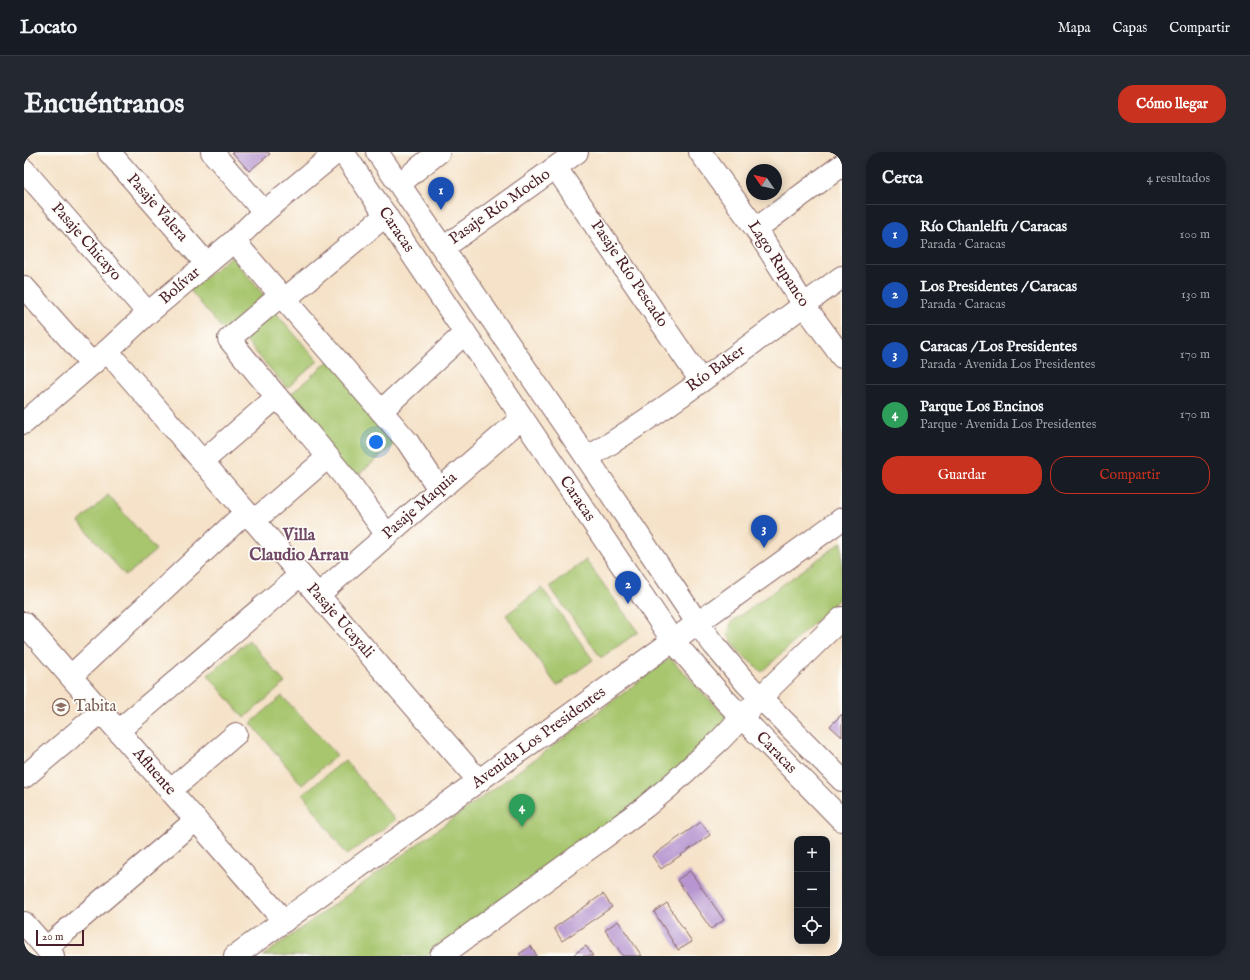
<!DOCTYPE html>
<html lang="es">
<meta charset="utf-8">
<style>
:root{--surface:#171b24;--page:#242831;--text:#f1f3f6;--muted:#9ea1a6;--line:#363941;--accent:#c8321e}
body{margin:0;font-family:"IM FELL English",serif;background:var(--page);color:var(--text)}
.controls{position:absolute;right:12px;bottom:12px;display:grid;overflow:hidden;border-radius:8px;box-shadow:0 2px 10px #0003}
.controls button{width:36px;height:36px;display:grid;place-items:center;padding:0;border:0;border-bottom:1px solid var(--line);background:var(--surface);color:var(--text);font:20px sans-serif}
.compass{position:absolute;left:722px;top:12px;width:36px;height:36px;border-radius:50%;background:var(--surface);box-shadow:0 2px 10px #0003;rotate:304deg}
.scale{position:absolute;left:12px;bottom:10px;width:48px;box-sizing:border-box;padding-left:4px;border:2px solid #4a1f2b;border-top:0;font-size:11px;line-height:14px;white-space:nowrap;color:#4a1f2b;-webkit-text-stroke:3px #fdfcf7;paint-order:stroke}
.you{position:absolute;left:352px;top:290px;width:14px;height:14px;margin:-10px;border:3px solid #fff;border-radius:50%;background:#1a73e8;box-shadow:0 0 0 6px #1a73e833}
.badge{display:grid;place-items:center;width:26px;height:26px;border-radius:50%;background:var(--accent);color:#fff;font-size:13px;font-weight:700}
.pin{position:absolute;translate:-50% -33px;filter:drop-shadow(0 1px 2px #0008)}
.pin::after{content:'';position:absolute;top:21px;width:14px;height:12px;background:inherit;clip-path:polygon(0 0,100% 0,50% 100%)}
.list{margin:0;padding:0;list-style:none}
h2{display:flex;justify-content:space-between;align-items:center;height:52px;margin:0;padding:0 16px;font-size:17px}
h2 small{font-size:13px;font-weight:400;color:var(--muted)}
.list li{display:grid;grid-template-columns:26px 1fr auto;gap:12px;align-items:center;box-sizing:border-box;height:60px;padding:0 16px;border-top:1px solid var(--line)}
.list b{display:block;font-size:15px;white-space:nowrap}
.list p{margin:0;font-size:13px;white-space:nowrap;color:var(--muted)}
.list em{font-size:13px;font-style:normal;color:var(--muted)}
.actions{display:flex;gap:8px;padding:12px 16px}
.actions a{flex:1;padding:9px 0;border:1px solid var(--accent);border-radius:16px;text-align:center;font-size:14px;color:var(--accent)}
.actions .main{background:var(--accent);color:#fff}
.icon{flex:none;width:22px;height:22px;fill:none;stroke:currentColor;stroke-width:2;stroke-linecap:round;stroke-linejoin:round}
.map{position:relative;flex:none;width:818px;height:804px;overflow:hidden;border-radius:16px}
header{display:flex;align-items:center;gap:24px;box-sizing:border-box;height:56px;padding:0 20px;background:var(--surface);border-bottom:1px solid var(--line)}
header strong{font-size:19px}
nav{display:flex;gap:22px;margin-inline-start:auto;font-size:14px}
.intro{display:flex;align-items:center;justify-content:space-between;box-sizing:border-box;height:96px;padding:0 24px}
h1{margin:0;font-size:28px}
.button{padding:10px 18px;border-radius:16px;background:var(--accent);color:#fff;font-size:14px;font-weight:700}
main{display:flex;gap:24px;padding:0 24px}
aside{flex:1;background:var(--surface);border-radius:16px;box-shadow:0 2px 10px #0003}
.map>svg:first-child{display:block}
.green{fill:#a7c66e;stroke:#78724c}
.building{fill:#b695d0}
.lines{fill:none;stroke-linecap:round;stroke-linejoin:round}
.minor-casing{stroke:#866362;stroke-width:24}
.minor{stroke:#fff;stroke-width:22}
.labels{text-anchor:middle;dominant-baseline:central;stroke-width:3.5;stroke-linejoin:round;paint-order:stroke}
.street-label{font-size:16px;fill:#4a1f2b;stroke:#fdfcf7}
.education-label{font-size:16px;fill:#785e54;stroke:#fdfcf7;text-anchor:start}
.neighbourhood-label{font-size:17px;font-weight:bold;fill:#704865;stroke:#fdfcf7}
</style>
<header>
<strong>Locato</strong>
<nav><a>Mapa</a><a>Capas</a><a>Compartir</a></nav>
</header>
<div class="intro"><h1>Encuéntranos</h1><a class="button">Cómo llegar</a></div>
<main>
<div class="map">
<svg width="818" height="804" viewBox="0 0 818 804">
<rect width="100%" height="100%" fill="#fdfcf7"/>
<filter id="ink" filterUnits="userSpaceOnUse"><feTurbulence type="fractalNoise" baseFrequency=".025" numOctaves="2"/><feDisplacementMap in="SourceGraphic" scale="8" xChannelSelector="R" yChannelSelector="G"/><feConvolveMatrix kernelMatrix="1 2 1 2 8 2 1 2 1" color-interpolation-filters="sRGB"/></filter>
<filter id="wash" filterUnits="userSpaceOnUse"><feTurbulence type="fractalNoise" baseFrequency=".012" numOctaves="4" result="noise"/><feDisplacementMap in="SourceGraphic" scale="16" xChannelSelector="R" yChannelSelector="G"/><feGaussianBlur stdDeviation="0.9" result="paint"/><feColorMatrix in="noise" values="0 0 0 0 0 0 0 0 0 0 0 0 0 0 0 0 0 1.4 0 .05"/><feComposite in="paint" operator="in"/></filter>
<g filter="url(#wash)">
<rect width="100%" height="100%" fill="#f5e2c8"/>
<!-- green -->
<g class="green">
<polygon points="207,104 243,147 202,182 166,138"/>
<polygon points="251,160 294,209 263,236 220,187"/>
<polygon points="308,206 377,287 328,328 260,248"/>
<polygon points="84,343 132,398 102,424 55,370"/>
<polygon points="818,390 818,444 738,520 715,500 704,483 707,470"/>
<polygon points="562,408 614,480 577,506 526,435"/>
<polygon points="518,436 569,508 533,534 482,463"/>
<polygon points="225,488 261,531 220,566 184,523"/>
<polygon points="646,506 707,570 621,645 403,804 239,804 533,591"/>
<polygon points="258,544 313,603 278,633 227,571"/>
<polygon points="321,608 371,668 322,703 279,642"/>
</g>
<g id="blocks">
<!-- building -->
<g class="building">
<polygon points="208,0 244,0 246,2 225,19"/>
<polygon points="818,562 818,585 806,574"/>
<polygon points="677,670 686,683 637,717 628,704"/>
<polygon points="666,719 700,768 687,777 653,728"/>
<polygon points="579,742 588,755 538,789 530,776"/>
<polygon points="643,751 668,790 654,798 630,760"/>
<polygon points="594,769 618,804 599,804 581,778"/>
<polygon points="507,794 513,804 497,804 495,802"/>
<polygon points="562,794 569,804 550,804 549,803"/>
</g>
</g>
</g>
<g filter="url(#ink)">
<use href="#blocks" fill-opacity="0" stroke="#866362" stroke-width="1"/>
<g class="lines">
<!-- minor casing -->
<g class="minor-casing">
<g id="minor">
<polyline points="85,0 182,111"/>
<polyline points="188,0 240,60"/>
<polyline points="319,0 649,489 700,547 818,668"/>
<polyline points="353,0 563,306 674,472 690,493 722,531 818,628"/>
<polyline points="676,0 732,77 780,153 818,205"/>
<polyline points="532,16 677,229"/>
<polyline points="0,18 124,161"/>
<polyline points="376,32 392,18 415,0"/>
<polyline points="732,77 818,13"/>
<polyline points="210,89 383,289 415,337"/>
<polyline points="419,96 553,0"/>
<polyline points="0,135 68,212"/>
<polyline points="257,143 205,187 253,245 277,272 327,333 363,383"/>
<polyline points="261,147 362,63"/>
<polyline points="83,199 455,629"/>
<polyline points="357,259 441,181"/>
<polyline points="0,271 83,199 124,161 210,89 240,60 313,0"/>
<path d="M563,306C652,252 734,186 818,125"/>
<polyline points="178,310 253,245"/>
<polyline points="230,369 304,305"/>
<polyline points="294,443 498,266"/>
<polyline points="0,471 260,769"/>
<polyline points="47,524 222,360"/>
<polyline points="94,579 276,423"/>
<polyline points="0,625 77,560"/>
<polyline points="146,639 212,582"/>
<polyline points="0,771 29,804"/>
<polyline points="22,796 172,668"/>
<polyline points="211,804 818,367"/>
<polyline points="417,804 571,692 621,655 646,634 696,588 749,533 818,466"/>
</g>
</g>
<!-- minor -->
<use href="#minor" class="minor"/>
</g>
</g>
<!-- icons -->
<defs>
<g id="school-ring" transform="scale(0.9)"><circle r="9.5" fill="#fdfcf7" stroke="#8d6e63" stroke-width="1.5"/><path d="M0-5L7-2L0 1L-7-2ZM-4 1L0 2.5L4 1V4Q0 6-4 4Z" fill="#8d6e63"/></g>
</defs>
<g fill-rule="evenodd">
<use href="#school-ring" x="37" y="555"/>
</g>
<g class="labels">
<!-- street labels -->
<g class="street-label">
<text transform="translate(476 55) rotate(-35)">Pasaje Río Mocho</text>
<text transform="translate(133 56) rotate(49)">Pasaje Valera</text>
<text transform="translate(372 78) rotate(56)">Caracas</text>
<text transform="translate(62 90) rotate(49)">Pasaje Chicayo</text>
<text transform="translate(754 112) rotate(57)">Lago Rupanco</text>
<text transform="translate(605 122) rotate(56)">Pasaje Río Pescado</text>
<text transform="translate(156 134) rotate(-41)">Bolívar</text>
<text transform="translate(692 217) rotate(-36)">Río Baker</text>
<text transform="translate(553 347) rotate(56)">Caracas</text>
<text transform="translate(396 354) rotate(-41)">Pasaje Maquia</text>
<text transform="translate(316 469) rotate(49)">Pasaje Ucayali</text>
<text transform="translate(515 586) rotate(-36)">Avenida Los Presidentes</text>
<text transform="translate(752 601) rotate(46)">Caracas</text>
<text transform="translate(130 620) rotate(49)">Afluente</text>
</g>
<!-- education labels -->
<g class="education-label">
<text x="50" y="555">Tabita</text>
</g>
<!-- neighbourhood labels -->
<g class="neighbourhood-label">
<text x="275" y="383">Villa<tspan x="275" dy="20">Claudio Arrau</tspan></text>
</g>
</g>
</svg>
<div class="controls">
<button>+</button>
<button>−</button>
<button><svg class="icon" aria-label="locate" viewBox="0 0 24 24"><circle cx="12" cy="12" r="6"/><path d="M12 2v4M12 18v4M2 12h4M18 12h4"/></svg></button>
</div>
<svg class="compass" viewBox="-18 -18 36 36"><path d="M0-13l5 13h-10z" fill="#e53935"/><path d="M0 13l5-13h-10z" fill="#9ea1a6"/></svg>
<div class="scale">20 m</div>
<div class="you"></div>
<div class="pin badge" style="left:417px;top:58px;background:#1a4fb4">1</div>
<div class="pin badge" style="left:604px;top:452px;background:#1a4fb4">2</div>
<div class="pin badge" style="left:740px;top:396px;background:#1a4fb4">3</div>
<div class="pin badge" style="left:498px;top:675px;background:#2e9e5b">4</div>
</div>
<aside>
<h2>Cerca<small>4 resultados</small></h2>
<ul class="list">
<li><span class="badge" style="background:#1a4fb4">1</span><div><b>Río Chanlelfu / Caracas</b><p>Parada · Caracas</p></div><em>100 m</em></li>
<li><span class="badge" style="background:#1a4fb4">2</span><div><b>Los Presidentes / Caracas</b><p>Parada · Caracas</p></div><em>130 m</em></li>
<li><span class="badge" style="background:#1a4fb4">3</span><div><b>Caracas / Los Presidentes</b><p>Parada · Avenida Los Presidentes</p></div><em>170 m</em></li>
<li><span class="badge" style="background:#2e9e5b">4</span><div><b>Parque Los Encinos</b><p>Parque · Avenida Los Presidentes</p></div><em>170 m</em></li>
</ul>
<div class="actions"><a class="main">Guardar</a><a>Compartir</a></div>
</aside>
</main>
